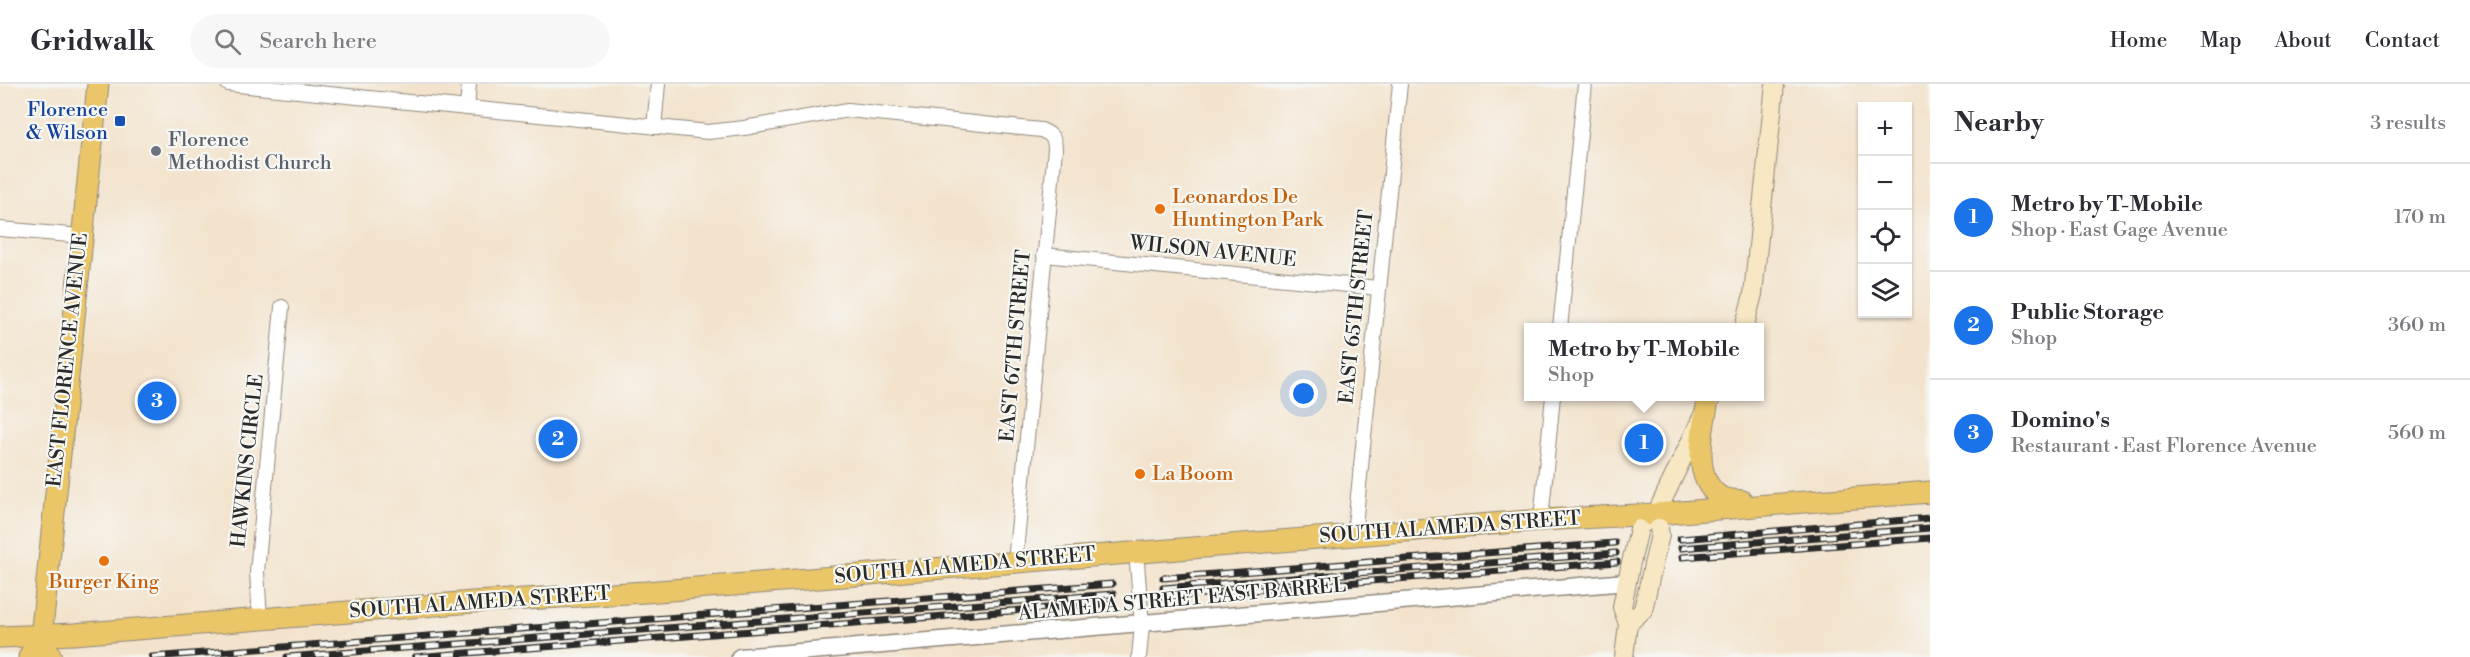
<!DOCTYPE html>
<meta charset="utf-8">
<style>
:root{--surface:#fff;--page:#f7f7f7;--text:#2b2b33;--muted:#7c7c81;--line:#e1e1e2;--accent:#1a73e8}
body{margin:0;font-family:"Libre Bodoni",serif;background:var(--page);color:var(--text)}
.controls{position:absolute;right:18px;top:18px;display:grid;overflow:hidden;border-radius:0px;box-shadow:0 2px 4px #0004}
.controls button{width:54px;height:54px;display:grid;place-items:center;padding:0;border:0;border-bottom:2px solid var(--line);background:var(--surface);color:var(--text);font:30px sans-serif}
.you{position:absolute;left:1304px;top:310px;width:21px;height:21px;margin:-15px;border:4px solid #fff;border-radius:50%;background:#1a73e8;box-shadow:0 0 0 9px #1a73e833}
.badge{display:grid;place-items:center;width:39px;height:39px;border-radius:50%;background:var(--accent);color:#fff;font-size:20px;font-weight:700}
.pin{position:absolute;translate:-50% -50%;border:3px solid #fff;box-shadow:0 2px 6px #0006}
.popup{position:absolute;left:1524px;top:239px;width:240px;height:78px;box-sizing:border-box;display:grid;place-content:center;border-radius:0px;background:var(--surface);filter:drop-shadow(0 2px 4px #0005);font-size:20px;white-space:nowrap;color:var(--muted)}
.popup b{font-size:22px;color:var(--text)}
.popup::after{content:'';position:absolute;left:50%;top:100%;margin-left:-12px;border:12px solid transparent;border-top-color:var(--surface)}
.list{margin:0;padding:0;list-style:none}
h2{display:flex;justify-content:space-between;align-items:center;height:78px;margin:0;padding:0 24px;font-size:26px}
h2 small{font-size:20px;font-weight:400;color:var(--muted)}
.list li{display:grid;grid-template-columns:39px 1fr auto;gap:18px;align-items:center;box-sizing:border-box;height:108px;padding:0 24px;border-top:2px solid var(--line)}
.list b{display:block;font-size:22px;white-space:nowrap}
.list p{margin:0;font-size:20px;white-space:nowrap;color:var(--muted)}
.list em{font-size:20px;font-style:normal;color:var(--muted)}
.icon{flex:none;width:33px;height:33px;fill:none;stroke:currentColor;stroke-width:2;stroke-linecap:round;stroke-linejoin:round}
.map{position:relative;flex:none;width:1930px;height:573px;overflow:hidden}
header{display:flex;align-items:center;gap:36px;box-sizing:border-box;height:84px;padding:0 30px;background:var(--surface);border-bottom:2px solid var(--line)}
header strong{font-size:28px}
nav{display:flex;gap:33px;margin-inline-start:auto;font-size:21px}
.search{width:420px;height:54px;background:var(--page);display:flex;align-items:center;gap:15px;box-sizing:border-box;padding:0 21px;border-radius:33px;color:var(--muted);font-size:22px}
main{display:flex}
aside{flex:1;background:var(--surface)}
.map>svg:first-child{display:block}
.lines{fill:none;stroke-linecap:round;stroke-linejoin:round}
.minor-casing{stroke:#8f877c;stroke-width:16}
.tertiary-casing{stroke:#8f877c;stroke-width:19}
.secondary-casing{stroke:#8f877c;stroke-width:20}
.primary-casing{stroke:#8f877c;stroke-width:23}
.minor{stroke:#fff;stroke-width:14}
.tertiary{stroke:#fff;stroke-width:16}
.secondary{stroke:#f7e8c3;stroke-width:18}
.primary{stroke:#eac669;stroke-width:21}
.rail-casing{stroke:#2b2b2b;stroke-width:7}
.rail{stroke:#f6f6f2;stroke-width:4.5;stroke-dasharray:14;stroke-linecap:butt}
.secondary-bridge-casing{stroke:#8f877c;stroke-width:20;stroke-linecap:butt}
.secondary-bridge{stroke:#f7e8c3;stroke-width:18}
.transit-dot{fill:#1a4fb4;stroke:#f6f6f2;stroke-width:2}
.worship-dot{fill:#6b7280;stroke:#f6f6f2;stroke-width:2}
.food-dot{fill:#e8710a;stroke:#f6f6f2;stroke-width:2}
.labels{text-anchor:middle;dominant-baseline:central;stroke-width:4.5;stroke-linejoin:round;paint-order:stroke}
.transit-label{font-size:20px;fill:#164399;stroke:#f6f6f2;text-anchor:end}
.worship-label{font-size:20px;fill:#5b616d;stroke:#f6f6f2;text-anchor:start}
.food-label{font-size:20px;fill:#c56008;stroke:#f6f6f2;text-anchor:start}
.street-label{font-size:20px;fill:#2b2b2b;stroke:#f6f6f2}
</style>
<header>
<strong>Gridwalk</strong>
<div class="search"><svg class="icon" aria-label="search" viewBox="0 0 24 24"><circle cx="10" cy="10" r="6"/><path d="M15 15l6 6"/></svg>Search here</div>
<nav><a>Home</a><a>Map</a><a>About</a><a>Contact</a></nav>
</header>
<main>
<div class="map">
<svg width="1930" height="573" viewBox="0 0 1930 573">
<rect width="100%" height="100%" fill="#f6f6f2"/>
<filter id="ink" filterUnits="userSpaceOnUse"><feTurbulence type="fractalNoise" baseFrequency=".0167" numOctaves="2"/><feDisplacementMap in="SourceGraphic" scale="12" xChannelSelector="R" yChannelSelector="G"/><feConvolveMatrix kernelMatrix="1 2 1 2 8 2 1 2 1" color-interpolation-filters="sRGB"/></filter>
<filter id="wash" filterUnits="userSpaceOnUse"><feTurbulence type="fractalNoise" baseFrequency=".008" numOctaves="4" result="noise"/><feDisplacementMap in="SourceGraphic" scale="24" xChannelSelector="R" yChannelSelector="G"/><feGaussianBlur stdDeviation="1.35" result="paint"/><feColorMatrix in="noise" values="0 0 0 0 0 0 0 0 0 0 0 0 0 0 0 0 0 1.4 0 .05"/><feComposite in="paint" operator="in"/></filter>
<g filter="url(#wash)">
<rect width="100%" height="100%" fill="#f3e3cc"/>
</g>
<g filter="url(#ink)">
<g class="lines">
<!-- minor casing -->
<g class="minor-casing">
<g id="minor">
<path d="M228,0L708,48L744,44L848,26L1041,46C1051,50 1055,54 1055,65L1015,478"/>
<polyline points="467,24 469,0"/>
<polyline points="654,43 658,0"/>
<polyline points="0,145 81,152"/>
<polyline points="1044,171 1378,204"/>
<polyline points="1560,244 1585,0"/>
<polyline points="1541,436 1553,312"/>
<polyline points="1354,451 1400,0"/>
<polyline points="1136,467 1142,541 1139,573"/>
<polyline points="260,535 257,488 282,223"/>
</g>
</g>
<!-- tertiary casing -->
<g class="tertiary-casing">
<polyline id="tertiary" points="740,573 1627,498"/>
</g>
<!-- secondary casing -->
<g class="secondary-casing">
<g id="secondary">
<polyline points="1744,244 1753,210 1775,0"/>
<polyline points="1647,438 1656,430 1712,312"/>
<polyline points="1628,540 1643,526 1653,481"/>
<polyline points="1624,573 1628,540 1622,523 1630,483"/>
</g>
</g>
<!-- primary casing -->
<g class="primary-casing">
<g id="primary">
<path d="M1707,322C1702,349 1692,393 1719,412C1724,416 1735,416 1742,417"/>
<polyline points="41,552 51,573"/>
<polyline points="0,553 74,550 473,518 646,508 1541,436 1656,430 1930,408"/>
<polyline points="29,573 41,552 44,526 98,0"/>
</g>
</g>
<!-- minor -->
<use href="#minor" class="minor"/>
<!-- tertiary -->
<use href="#tertiary" class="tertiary"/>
<!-- secondary -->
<use href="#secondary" class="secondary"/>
<!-- primary -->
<use href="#primary" class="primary"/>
<!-- rail casing -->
<g class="rail-casing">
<g id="rail">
<polyline points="1680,455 1930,434"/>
<polyline points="1681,464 1930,444"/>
<polyline points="1682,473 1930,454"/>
<polyline points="1163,494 1615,459"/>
<polyline points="1163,504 1616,469"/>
<polyline points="1164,513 1617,478"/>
<polyline points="152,573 1112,500"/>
<polyline points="287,573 1113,510"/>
<polyline points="415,573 1114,519"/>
</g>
</g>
<!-- rail -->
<use href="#rail" class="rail"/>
<!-- secondary-bridge casing -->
<g class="secondary-bridge-casing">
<g id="secondary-bridge">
<polyline points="1653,481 1660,451 1659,444"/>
<polyline points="1630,483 1639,445"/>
</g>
</g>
<!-- secondary-bridge -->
<use href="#secondary-bridge" class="secondary-bridge"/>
</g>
</g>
<!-- markers -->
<rect class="transit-dot" x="114" y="31" width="12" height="12" rx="3"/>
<circle class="worship-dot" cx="156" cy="67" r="6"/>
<g class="food-dot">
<circle cx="1160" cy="125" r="6"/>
<circle cx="1140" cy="390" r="6"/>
<circle cx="104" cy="477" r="6"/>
</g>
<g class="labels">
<!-- transit labels -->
<g class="transit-label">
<text x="108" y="26">Florence<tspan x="108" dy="23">&amp; Wilson</tspan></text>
</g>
<!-- worship labels -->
<g class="worship-label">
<text x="168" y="56">Florence<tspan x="168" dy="23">Methodist Church</tspan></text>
</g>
<!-- food labels -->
<g class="food-label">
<text x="1172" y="113">Leonardos De<tspan x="1172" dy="23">Huntington Park</tspan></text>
<text x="1152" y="390">La Boom</text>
<text x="104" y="498" text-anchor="middle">Burger King</text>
</g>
<!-- street labels -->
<g class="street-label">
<text transform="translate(1213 168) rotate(6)">WILSON AVENUE</text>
<text transform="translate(1357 223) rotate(-84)">EAST 65TH STREET</text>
<text transform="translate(1016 262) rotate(-85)">EAST 67TH STREET</text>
<text transform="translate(68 276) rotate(-84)">EAST FLORENCE AVENUE</text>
<text transform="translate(248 377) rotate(-84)">HAWKINS CIRCLE</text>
<text transform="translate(1450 444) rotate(-4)">SOUTH ALAMEDA STREET</text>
<text transform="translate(965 482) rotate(-5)">SOUTH ALAMEDA STREET</text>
<text transform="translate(1182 516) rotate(-5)">ALAMEDA STREET EAST BARREL</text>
<text transform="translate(480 519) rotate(-4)">SOUTH ALAMEDA STREET</text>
</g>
</g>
</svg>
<div class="controls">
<button>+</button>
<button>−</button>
<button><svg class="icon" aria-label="locate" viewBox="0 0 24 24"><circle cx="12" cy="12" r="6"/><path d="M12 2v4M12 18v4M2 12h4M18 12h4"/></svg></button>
<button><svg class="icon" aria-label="layers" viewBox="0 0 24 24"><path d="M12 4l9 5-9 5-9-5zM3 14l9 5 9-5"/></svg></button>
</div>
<div class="you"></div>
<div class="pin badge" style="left:1644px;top:359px">1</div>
<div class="popup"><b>Metro by T-Mobile</b>Shop</div>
<div class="pin badge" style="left:558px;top:355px">2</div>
<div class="pin badge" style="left:157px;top:317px">3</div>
</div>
<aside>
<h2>Nearby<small>3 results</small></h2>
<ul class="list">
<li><span class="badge">1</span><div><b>Metro by T-Mobile</b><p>Shop · East Gage Avenue</p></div><em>170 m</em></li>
<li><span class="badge">2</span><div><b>Public Storage</b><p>Shop</p></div><em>360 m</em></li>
<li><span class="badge">3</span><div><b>Domino's</b><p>Restaurant · East Florence Avenue</p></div><em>560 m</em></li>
</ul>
</aside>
</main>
